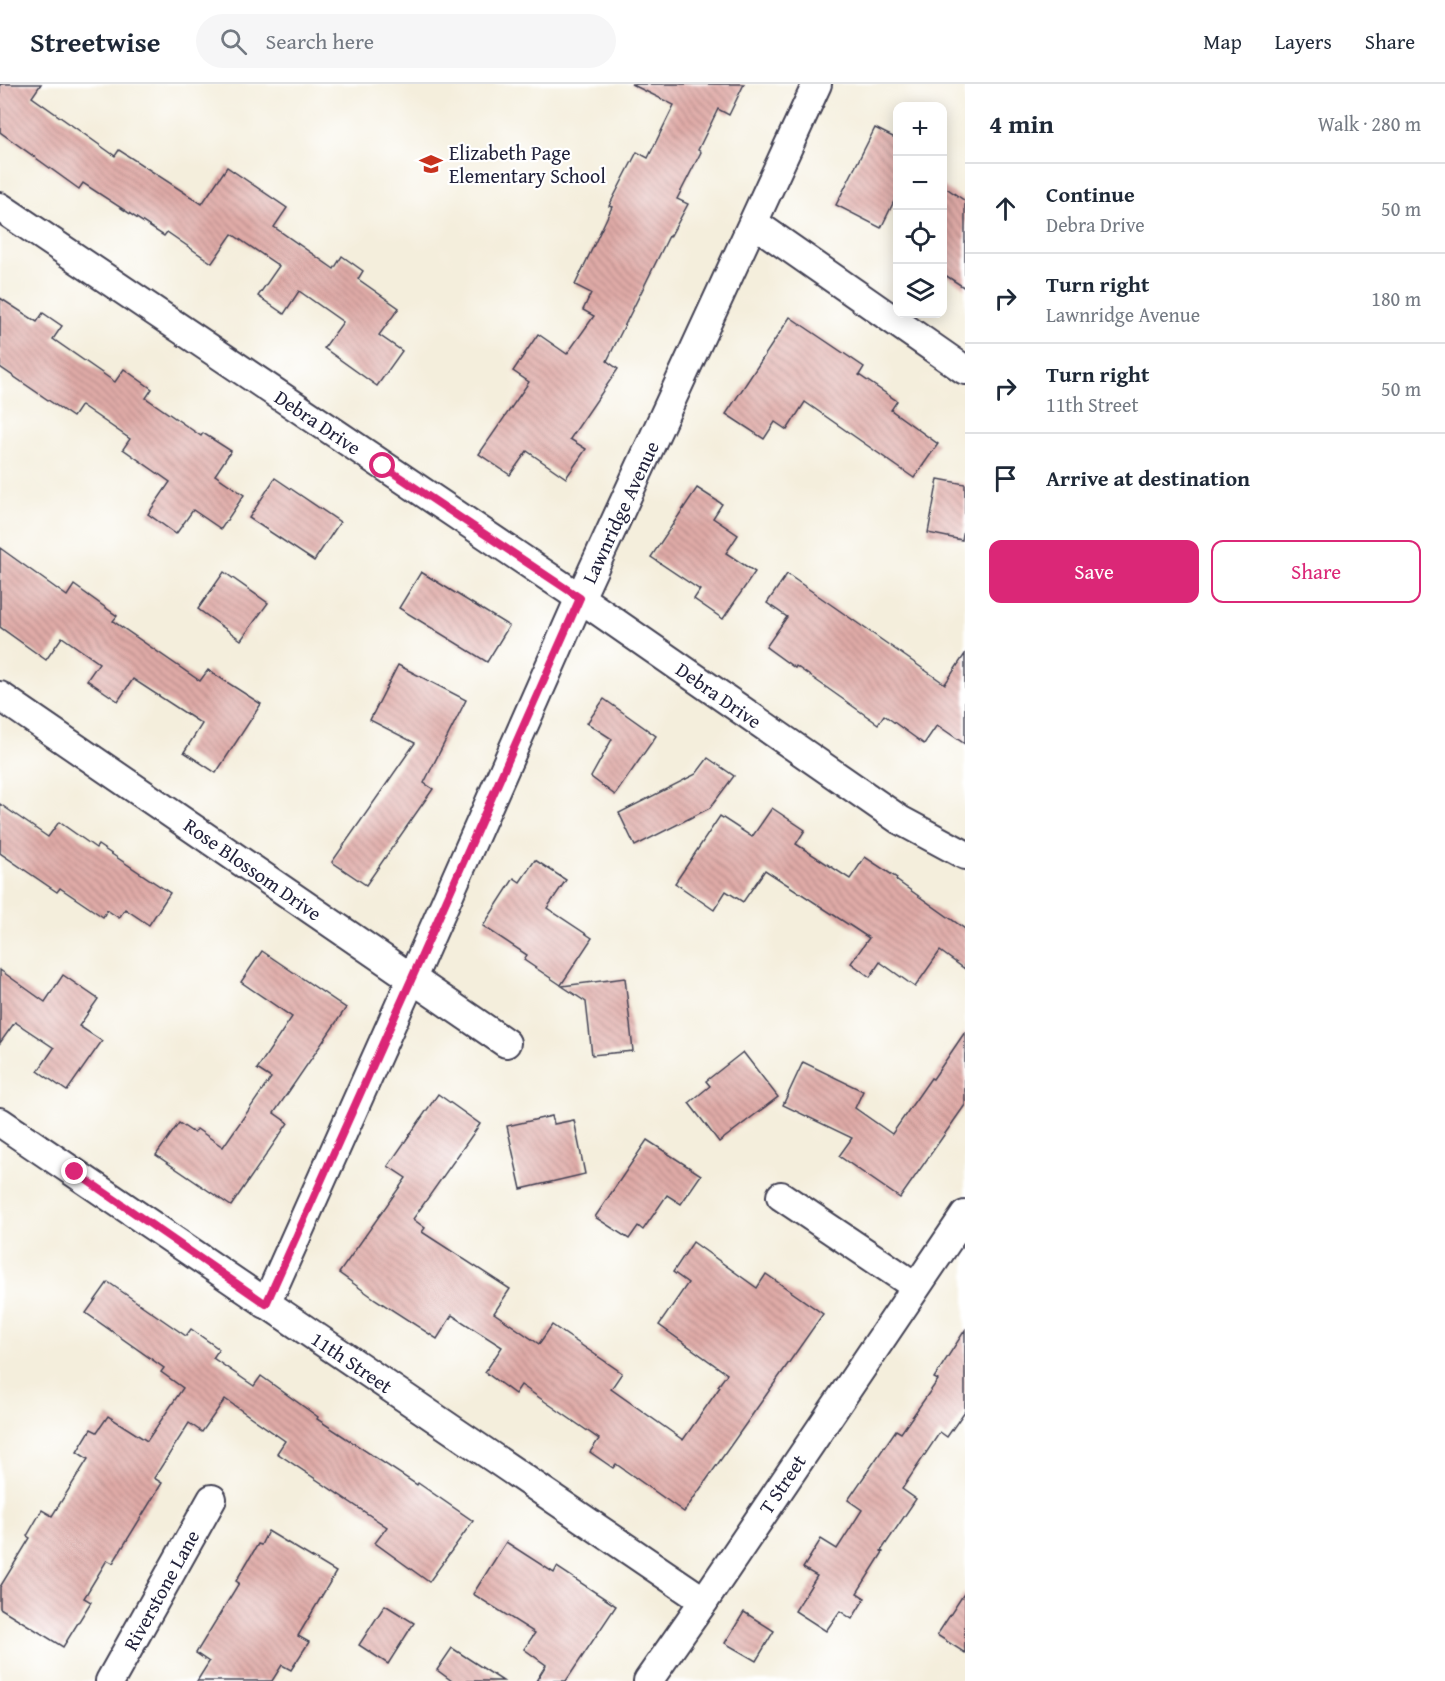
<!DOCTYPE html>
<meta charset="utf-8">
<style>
:root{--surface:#fff;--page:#f6f6f7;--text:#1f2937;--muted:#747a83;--line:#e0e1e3;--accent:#db2777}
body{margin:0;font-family:"Gentium Book Plus",serif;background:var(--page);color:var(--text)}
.controls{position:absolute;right:18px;top:18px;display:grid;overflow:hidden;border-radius:12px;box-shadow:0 3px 15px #0003}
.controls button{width:54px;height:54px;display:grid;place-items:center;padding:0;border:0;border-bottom:2px solid var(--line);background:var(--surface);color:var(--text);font:30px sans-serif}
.stop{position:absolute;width:18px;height:18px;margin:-14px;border:4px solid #db2777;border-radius:50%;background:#fff}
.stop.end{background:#db2777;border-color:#fff;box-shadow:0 2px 6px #0008}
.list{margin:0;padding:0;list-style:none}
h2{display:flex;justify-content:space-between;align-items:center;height:78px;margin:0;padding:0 24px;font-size:26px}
h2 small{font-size:20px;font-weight:400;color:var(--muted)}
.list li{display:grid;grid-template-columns:39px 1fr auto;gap:18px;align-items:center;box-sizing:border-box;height:90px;padding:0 24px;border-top:2px solid var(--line)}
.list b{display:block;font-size:22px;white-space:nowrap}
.list p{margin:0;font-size:20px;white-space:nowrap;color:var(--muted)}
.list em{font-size:20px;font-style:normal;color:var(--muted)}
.actions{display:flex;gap:12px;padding:18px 24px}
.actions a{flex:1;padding:14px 0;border:2px solid var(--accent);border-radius:12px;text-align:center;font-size:21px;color:var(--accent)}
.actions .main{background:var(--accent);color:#fff}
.icon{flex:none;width:33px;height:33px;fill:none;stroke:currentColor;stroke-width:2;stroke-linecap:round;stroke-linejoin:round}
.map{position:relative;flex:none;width:965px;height:1597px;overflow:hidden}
header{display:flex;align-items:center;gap:36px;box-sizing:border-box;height:84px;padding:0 30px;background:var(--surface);border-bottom:2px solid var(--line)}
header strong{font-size:28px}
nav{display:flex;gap:33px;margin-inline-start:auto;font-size:21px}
.search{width:420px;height:54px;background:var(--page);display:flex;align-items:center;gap:15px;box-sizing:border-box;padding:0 21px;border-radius:33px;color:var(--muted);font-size:22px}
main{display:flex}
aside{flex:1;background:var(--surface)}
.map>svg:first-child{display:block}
.building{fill:url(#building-back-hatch)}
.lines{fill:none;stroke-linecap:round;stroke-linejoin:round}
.minor-casing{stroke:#424153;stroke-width:32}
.minor{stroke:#fff;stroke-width:28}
.route{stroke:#db2777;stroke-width:8}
.labels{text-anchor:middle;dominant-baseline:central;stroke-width:4.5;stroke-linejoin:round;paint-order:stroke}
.poi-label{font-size:20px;fill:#22223b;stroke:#fff;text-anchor:start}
.street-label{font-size:20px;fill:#22223b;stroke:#fff}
</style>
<header>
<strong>Streetwise</strong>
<div class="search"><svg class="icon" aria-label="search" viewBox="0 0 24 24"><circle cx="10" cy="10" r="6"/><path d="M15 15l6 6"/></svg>Search here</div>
<nav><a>Map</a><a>Layers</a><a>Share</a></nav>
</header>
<main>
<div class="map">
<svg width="965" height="1597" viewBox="0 0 965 1597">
<defs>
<pattern id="building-back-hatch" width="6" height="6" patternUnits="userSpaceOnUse" patternTransform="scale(1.5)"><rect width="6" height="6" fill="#e0aba7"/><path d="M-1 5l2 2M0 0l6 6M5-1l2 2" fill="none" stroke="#b58b89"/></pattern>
</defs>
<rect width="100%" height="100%" fill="#fff"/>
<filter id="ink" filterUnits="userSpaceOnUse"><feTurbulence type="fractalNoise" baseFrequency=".0167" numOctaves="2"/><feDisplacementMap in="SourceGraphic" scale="12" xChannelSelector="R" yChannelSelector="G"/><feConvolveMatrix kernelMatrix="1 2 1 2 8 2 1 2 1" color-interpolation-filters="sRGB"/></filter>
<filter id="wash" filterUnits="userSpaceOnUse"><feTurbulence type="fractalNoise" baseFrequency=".008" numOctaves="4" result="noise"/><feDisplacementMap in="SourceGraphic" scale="24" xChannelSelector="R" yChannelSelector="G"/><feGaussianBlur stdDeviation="1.35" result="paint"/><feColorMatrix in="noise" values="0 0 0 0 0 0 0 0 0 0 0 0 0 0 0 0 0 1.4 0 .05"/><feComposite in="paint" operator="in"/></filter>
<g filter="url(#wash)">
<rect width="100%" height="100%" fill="#f4eedc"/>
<g id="blocks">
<!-- building -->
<g class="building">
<polygon points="0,0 41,0 32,13 115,72 119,66 202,120 227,83 287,124 274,143 334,185 342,172 363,187 358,195 399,224 379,251 402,267 377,302 324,264 343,238 299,207 284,230 258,212 279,182 232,150 212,179 167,148 164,152 83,99 79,105 0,48"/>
<polygon points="631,0 744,0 729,31 718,25 698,66 701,68 677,115 688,120 670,153 669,152 607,277 618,285 570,355 586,365 566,394 527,367 510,391 479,370 529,298 513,287 538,250 567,270 594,232 583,226 591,209 575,201 612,123 609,122 637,68 648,74 674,21"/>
<polygon points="875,44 897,55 897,111 881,144 836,121"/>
<polygon points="942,101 965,117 965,204 942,189"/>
<polygon points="0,214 37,238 43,229 62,242 53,255 115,298 124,285 152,305 146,314 201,352 203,349 231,367 215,391 244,411 221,445 193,426 176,450 148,430 170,398 123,365 130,355 81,321 73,333 0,283"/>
<polygon points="790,233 864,283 859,291 897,317 891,326 938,360 914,394 805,318 787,346 775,338 764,355 726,330"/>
<polygon points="275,394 340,438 314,477 249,434"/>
<polygon points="938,395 965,400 965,438 962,456 928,449"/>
<polygon points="697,404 722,420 713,434 738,451 726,469 755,488 723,535 694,515 700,506 651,473"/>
<polygon points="0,464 67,512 74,501 117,532 113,537 200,597 208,586 261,620 216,689 184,668 202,640 133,595 118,617 87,596 99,579 62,553 46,576 0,543"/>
<polygon points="224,488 268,519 241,556 198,525"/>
<polygon points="421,488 509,542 487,578 399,524"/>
<polygon points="787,490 945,600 965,570 965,660 937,641 924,660 884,631 878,640 796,582 795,584 766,563 787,533 767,519"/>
<polygon points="398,581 466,616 424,699 433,705 366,801 332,778 415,659 370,636"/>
<polygon points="604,615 656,652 615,711 591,693 612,655 587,639"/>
<polygon points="708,674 734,692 710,724 635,762 619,729 696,690"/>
<polygon points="0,720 48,753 59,738 96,764 98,761 170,809 149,841 125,825 119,834 107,826 103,833 60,804 57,808 0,769"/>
<polygon points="772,724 805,746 796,760 850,795 865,773 897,794 896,796 965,845 965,885 940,867 915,903 880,878 870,893 851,879 869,854 765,786 743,818 726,807 714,826 675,799 720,732 752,753"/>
<polygon points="535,776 566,796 547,824 592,854 561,901 524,876 527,871 483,842 514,794 520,798"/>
<polygon points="262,867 346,924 274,1029 288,1039 231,1122 156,1071 179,1039 194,1049 197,1045 223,1063 271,994 257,985 292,933 241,898"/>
<polygon points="0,886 45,918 63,891 98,915 79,942 102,957 67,1007 38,987 54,964 15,938 0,959"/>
<polygon points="625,894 633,967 592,971 586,918 562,902"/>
<polygon points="965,948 965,1021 900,1114 839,1072 852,1054 783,1021 803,978 863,1007 855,1024 892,1050 931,994 933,995"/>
<polygon points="743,968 778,1013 719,1058 689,1019 710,1002 706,997"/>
<polygon points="438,1010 480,1040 413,1135 425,1144 422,1148 510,1205 494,1229 539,1260 552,1241 622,1289 611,1305 683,1356 720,1303 718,1302 727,1290 659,1241 688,1199 673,1188 693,1158 757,1204 766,1190 823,1230 684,1428 616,1380 613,1384 590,1368 599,1355 550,1321 521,1301 515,1310 485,1288 502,1263 452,1231 437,1255 375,1215 339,1189 406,1094 388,1082"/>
<polygon points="552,1032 554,1040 574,1036 585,1090 521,1105 507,1042"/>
<polygon points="647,1056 701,1091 681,1120 667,1111 643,1146 638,1142 629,1155 595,1133"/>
<polygon points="108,1198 186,1252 191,1245 219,1265 213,1274 254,1302 261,1292 318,1333 317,1335 417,1401 418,1399 473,1437 429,1498 375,1459 387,1443 277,1369 285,1357 225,1315 202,1348 189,1339 154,1394 162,1399 113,1479 107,1476 84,1514 91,1518 63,1563 0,1524 0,1503 30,1454 27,1452 42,1426 52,1432 88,1375 77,1368 91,1345 97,1348 108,1332 147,1357 183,1304 161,1288 164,1284 86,1229"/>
<polygon points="965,1246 965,1327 947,1353 940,1348 902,1405 916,1415 881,1467 883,1468 857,1509 865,1514 852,1535 840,1527 826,1547 795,1527 817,1492 803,1484 821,1455 837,1465 862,1426 848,1416 896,1346 901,1349 938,1296 934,1294"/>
<polygon points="268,1447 336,1488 298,1552 309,1558 291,1586 282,1581 272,1597 197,1597 209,1578 196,1569 239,1499 236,1497 258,1460 261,1461"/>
<polygon points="506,1458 554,1489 557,1483 616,1522 566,1597 536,1597 546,1581 524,1565 535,1549 473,1510"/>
<polygon points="965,1508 965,1569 937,1551"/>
<polygon points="385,1521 414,1539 388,1580 359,1561"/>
<polygon points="744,1528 774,1547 756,1577 725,1559"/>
<polygon points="452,1564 503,1597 452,1597 437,1586"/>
</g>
</g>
</g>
<g filter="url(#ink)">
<use href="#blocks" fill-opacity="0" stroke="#424153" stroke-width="1.5"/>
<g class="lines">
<!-- minor casing -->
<g class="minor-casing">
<g id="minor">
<polyline points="0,123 580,514 900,736 965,771"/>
<polyline points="754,139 965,286"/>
<polyline points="0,612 506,959"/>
<polyline points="0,1038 704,1517"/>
<polyline points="781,1112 915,1202"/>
<polyline points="266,1220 412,894 580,514 817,0"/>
<polyline points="110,1597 212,1415"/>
<polyline points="648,1597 704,1517 965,1131"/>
</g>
</g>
<!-- minor -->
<use href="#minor" class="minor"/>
</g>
</g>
<g class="lines" filter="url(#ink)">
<!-- route -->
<polyline class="route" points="75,1088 266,1220 412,894 580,514 383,382"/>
</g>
<!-- icons -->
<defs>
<g id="school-bare" transform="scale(1.8)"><path d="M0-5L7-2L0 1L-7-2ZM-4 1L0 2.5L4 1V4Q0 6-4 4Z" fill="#c8321e" stroke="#fff" stroke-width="2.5" paint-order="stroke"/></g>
</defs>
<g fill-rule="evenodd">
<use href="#school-bare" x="431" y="80"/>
</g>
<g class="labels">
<!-- poi labels -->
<g class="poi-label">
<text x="449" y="68">Elizabeth Page<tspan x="449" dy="23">Elementary School</tspan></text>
</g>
<!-- street labels -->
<g class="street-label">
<text transform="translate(318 338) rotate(34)">Debra Drive</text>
<text transform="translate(620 428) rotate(-65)">Lawnridge Avenue</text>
<text transform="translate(719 611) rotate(35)">Debra Drive</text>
<text transform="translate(253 785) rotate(35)">Rose Blossom Drive</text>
<text transform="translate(352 1278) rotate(34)">11th Street</text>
<text transform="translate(782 1400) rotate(-56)">T Street</text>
<text transform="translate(161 1506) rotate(-61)">Riverstone Lane</text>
</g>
</g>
</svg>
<div class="controls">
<button>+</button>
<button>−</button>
<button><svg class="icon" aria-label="locate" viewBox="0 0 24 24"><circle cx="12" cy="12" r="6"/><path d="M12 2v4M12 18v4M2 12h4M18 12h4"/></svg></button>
<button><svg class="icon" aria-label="layers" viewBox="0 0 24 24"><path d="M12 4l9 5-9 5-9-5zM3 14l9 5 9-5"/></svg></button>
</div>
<div class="stop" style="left:383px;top:382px"></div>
<div class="stop end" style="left:75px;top:1088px"></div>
</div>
<aside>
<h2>4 min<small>Walk · 280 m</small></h2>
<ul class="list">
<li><svg class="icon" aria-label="ahead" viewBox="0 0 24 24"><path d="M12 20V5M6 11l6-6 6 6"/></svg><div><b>Continue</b><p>Debra Drive</p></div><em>50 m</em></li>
<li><svg class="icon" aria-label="right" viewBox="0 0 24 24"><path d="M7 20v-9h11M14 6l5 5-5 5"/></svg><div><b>Turn right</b><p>Lawnridge Avenue</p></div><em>180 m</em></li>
<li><svg class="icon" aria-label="right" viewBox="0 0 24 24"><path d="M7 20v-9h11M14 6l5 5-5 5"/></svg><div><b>Turn right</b><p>11th Street</p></div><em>50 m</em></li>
<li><svg class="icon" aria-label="arrive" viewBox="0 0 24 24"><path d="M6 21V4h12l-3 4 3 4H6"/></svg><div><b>Arrive at destination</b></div></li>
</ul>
<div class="actions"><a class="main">Save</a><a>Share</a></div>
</aside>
</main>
